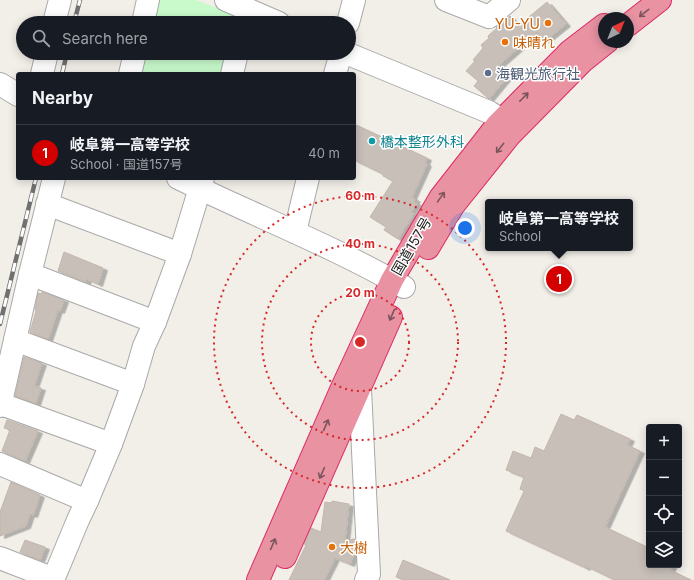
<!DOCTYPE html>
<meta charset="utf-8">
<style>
:root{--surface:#171b24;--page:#242831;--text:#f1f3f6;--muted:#9ea1a6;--line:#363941;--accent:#d40000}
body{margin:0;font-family:Inter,"Noto Sans JP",sans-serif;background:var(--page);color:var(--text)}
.controls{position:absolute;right:12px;bottom:12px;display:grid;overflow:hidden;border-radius:4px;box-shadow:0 2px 10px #0003}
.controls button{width:36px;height:36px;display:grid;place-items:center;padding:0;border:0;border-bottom:1px solid var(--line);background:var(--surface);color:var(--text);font:20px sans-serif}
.compass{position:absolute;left:598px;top:12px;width:36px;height:36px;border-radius:50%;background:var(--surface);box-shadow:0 2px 10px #0003;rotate:43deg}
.you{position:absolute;left:465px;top:228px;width:14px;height:14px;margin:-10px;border:3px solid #fff;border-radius:50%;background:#1a73e8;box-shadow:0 0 0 6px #1a73e833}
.badge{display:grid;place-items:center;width:26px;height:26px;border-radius:50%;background:var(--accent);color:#fff;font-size:13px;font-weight:700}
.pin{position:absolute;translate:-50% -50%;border:2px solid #fff;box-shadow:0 1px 4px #0006}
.popup{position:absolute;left:485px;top:199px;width:148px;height:52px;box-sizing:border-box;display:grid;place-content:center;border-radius:4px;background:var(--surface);filter:drop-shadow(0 1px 3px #0005);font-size:13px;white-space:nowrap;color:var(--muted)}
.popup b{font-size:15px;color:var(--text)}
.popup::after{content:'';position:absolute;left:50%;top:100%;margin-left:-8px;border:8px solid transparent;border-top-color:var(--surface)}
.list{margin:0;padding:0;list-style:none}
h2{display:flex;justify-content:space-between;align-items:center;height:52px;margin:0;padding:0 16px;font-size:17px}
h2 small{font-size:13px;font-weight:400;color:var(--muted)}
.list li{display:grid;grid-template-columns:26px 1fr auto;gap:12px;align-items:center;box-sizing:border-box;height:56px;padding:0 16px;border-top:1px solid var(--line)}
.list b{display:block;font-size:15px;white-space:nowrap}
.list p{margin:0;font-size:13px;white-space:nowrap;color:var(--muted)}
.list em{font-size:13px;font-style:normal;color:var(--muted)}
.icon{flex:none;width:22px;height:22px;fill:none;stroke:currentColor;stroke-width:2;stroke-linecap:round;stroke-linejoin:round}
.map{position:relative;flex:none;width:694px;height:580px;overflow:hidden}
.search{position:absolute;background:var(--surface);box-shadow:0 2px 10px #0003;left:16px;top:16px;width:340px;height:44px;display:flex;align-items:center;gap:10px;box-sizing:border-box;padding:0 14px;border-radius:22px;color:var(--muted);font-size:15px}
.panel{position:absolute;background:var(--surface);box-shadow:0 2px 10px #0003;left:16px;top:72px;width:340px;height:108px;border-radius:4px}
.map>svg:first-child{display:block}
.park{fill:#c8facc}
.building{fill:#c7bfb8;stroke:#c4b6ab;filter:url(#shadow)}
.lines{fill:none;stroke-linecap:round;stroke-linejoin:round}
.minor-casing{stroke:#a9a9a9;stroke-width:24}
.highway-casing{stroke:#dc2a67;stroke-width:24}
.minor{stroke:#fff;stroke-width:22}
.highway{stroke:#e892a2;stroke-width:22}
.rail-casing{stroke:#707070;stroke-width:4.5}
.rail{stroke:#fff;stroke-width:3;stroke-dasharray:9;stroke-linecap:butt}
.oneway{stroke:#7b545c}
.ring{fill:none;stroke:#d62828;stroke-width:2;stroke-dasharray:2 4}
.food-dot{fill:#e8710a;stroke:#fff;stroke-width:1.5}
.service-dot{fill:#5c6f8a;stroke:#fff;stroke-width:1.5}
.culture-dot{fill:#0f9aa8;stroke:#fff;stroke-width:1.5}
.labels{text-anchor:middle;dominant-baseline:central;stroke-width:3;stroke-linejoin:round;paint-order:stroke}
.food-label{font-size:14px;fill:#c56008;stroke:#fff;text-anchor:start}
.service-label{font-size:14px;fill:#4e5e75;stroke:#fff;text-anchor:start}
.culture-label{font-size:14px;fill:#0d838f;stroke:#fff;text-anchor:start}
.street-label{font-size:14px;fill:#222;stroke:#fff}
.centre{fill:#d62828;stroke:#fff;stroke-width:2}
.ring-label{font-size:12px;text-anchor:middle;font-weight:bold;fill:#d62828;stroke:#fff;stroke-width:3;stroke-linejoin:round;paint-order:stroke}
</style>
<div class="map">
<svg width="694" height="580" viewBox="0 0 694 580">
<defs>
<filter id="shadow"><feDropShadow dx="4.5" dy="2.5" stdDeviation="0" flood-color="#0004"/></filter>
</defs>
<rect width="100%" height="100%" fill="#f2efe9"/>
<!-- park -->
<g class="park">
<polygon points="153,0 196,0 234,14 232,23 149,23"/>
<polygon points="143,53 227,53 222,74 143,74 139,73"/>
</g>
<!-- building -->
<g class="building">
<polygon points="547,2 566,24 545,41 537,32 498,66 509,75 489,99 474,86 478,81 466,71 475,61 473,60 483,48 481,45 489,38 488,36 497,28 496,27 510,16 518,26"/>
<polygon points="354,124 427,158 425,163 427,164 412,197 416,200 414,202 417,203 411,212 414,213 398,239 384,230 386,227 370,217 393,181 383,176 383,174 354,160"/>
<polygon points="64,252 103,268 98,284 87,279 86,282 58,271"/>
<polygon points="42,292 64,300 60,311 58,310 48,339 30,332 36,311 35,310 38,293 41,294"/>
<polygon points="24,357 42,363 34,386 41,388 36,403 15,396"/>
<polygon points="561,414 574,420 577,415 630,439 627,445 640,451 605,527 647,547 645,551 649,553 649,565 673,565 670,570 691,580 615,580 586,566 586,568 506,531 524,491 520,489 524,477 506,470 513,451 531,458 535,447 544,451"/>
<polygon points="7,420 38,431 25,461 2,451 10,430 4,428"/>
<polygon points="11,482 40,495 33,515 30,514 26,526 0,536 0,512"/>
<polygon points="332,501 349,504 345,540 355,539 355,552 350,564 335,558 324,580 289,580 306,545 304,544 311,528 321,532 325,502 332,503"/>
<polygon points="25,540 45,547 40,560 20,552"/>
<polygon points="403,560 450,580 404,580 396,577"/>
</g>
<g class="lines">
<!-- minor casing -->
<g class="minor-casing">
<g id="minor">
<polyline points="226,0 279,23"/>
<polyline points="446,0 489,17 509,0"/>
<polyline points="54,23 60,0"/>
<polyline points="143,23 148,0"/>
<polyline points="348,23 354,0"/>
<polyline points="346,53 489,112 502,120"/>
<polyline points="42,74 47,53"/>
<polyline points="130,74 135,53"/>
<polyline points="232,74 237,53"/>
<polyline points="335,74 341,53"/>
<polyline points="0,84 18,95"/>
<path d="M178,178C253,215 331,245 404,287"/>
<polyline points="47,204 180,254"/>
<polyline points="295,232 308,178"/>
<polyline points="30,274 155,322"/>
<polyline points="15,340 133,384"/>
<polyline points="360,389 369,574 366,580"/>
<polyline points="1,404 111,444"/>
<polyline points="0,406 30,274 54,178"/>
<polyline points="0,464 87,501"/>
<polyline points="0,558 54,579"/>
<polyline points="53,580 78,520 87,501 111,444 133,384 144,346 155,322 180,254 203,178"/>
</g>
</g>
<!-- highway casing -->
<g class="highway-casing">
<g id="highway">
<polyline points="628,25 660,0"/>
<polyline points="428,248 453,206 510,135 582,62 607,42"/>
<polyline points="285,557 391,317"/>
<polyline points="258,580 341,390 392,280 440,198 497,125 570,51 604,25"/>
</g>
</g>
<!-- minor -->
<use href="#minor" class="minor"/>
<!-- highway -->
<use href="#highway" class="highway"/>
<!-- rail casing -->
<g class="rail-casing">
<g id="rail">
<polyline points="74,23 80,0"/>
<polyline points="62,74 67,53"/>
<polyline points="0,324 36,178"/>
</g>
</g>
<!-- rail -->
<use href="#rail" class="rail"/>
</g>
<!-- one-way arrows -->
<defs><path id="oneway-shaft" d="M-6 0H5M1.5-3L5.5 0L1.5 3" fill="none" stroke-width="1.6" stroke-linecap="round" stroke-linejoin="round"/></defs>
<g class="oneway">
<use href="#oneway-shaft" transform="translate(644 13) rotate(142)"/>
<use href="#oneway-shaft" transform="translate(524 97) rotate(-45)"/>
<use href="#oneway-shaft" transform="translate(500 148) rotate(128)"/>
<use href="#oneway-shaft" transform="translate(441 197) rotate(-55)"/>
<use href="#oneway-shaft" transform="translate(392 315) rotate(113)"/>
<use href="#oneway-shaft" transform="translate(326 425) rotate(-66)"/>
<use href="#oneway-shaft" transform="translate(322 473) rotate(114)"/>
<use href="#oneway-shaft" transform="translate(273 544) rotate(-66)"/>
</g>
<!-- distance rings -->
<g class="ring">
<circle cx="360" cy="342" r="49"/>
<circle cx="360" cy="342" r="98"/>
<circle cx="360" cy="342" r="146"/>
</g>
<!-- markers -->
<g class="food-dot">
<circle cx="548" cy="23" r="4"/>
<circle cx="505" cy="42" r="4"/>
<circle cx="332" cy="547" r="4"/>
</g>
<circle class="service-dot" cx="488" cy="73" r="4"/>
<circle class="culture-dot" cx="372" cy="141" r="4"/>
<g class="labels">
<!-- food labels -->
<g class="food-label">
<text x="540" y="23" text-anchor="end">YU-YU</text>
<text x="513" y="42">味晴れ</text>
<text x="340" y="547">大樹</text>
</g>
<!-- service labels -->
<g class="service-label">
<text x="496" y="73">海観光旅行社</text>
</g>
<!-- culture labels -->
<g class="culture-label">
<text x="380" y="141">橋本整形外科</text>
</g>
<!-- street labels -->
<g class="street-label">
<text transform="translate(411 246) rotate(-60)">国道157号</text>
</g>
</g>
<circle cx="360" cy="342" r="6" class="centre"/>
<g class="ring-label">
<text x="360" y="200">60 m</text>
<text x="360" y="248">40 m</text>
<text x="360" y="297">20 m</text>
</g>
</svg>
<div class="controls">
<button>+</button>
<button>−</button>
<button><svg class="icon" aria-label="locate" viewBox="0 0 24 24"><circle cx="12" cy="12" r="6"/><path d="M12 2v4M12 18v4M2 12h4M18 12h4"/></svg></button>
<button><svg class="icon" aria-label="layers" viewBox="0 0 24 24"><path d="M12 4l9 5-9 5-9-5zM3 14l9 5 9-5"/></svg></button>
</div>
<svg class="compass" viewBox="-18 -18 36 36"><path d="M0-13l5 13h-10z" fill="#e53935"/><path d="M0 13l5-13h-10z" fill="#9ea1a6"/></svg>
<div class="you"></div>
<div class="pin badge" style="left:559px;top:279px">1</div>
<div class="popup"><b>岐阜第一高等学校</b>School</div>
<div class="search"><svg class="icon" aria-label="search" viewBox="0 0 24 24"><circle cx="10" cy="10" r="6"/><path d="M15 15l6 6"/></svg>Search here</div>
<section class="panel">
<h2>Nearby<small></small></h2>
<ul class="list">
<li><span class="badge">1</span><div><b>岐阜第一高等学校</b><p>School · 国道157号</p></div><em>40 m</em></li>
</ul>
</section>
</div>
